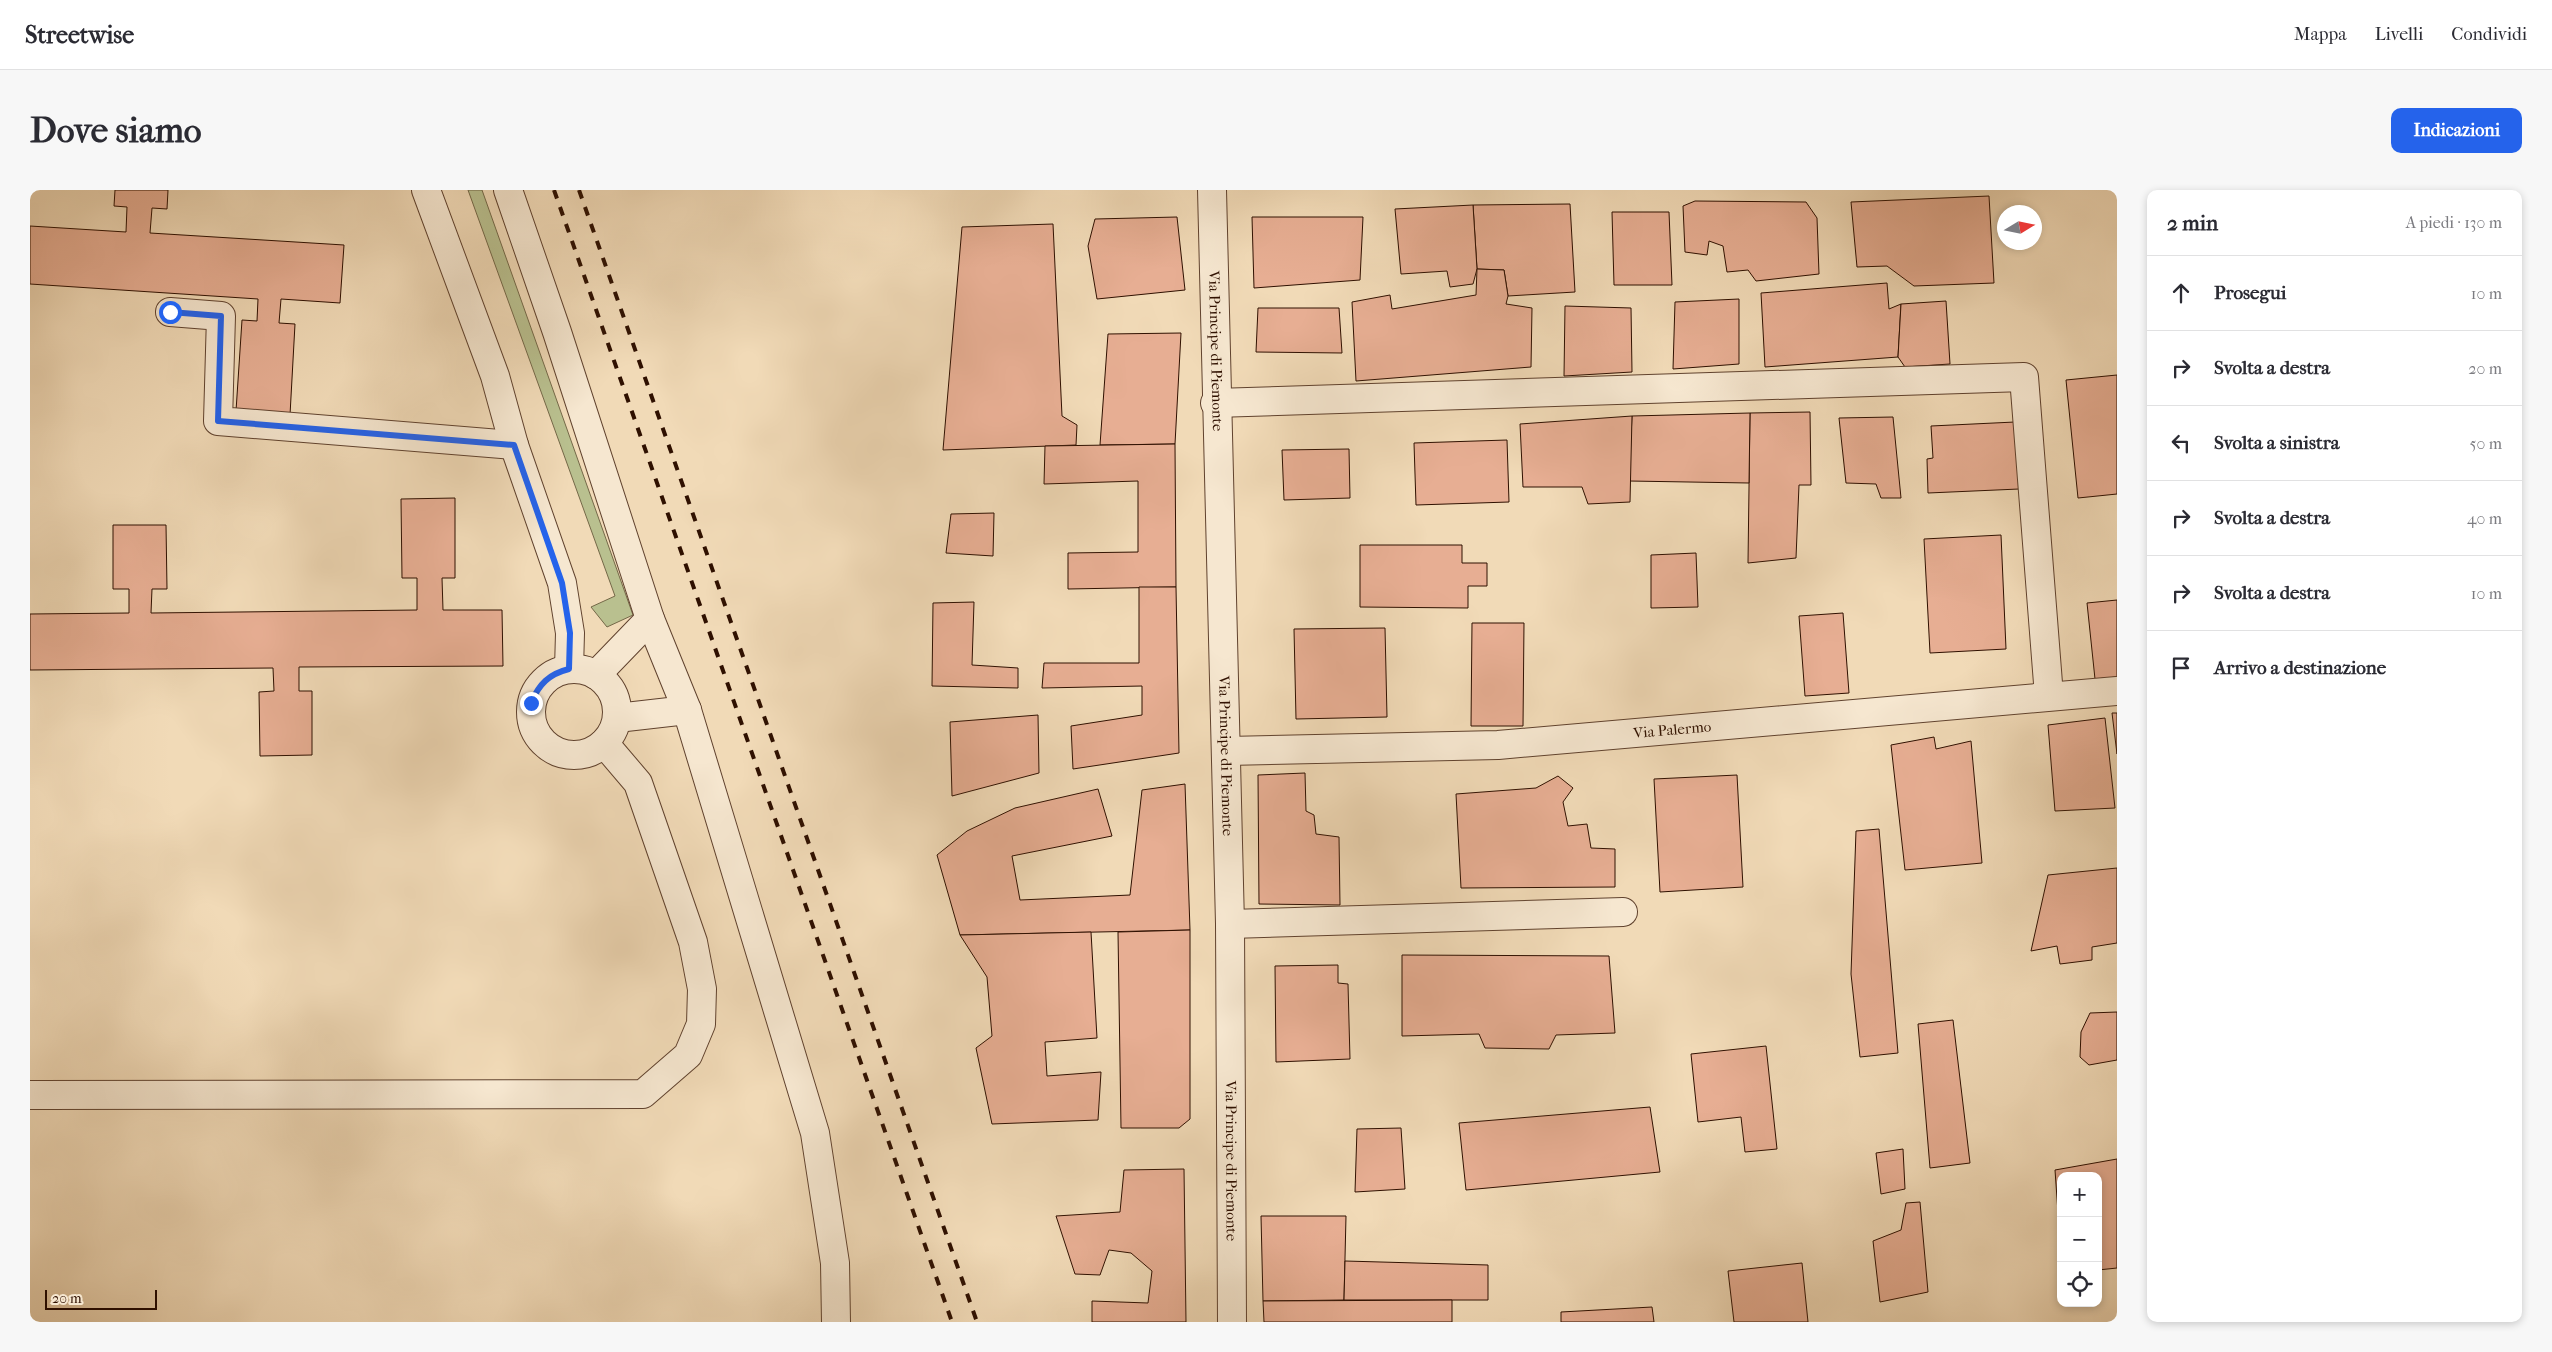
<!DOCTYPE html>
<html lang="it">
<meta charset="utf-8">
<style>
:root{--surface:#fff;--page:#f7f7f7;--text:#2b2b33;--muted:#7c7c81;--line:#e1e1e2;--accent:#2563eb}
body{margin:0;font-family:"IM FELL French Canon",serif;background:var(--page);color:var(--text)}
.controls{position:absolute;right:15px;bottom:15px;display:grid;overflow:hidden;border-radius:10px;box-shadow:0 2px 8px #0003}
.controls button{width:45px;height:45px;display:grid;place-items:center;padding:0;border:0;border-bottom:1px solid var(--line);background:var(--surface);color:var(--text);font:25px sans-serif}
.compass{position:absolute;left:1967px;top:15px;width:45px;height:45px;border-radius:50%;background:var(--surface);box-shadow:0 2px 8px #0003;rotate:80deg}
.scale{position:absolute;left:15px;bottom:12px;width:112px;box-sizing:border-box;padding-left:5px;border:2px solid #2f1000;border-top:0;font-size:14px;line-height:18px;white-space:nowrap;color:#2f1000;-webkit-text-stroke:4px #f6e7d0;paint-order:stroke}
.stop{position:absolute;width:15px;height:15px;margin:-11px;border:4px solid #2563eb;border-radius:50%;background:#fff}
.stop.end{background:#2563eb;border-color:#fff;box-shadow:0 1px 5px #0008}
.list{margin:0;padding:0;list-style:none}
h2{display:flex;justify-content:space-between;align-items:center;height:65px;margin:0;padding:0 20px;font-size:21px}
h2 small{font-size:16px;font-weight:400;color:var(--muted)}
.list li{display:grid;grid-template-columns:32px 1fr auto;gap:15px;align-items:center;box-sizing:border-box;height:75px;padding:0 20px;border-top:1px solid var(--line)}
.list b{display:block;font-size:19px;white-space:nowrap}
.list em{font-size:16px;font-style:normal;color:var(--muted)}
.icon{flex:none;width:28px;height:28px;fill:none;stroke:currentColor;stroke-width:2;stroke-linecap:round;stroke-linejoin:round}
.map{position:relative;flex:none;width:2087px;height:1132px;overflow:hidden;border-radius:10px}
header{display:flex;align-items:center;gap:30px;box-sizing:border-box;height:70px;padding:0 25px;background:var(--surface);border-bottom:1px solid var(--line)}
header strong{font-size:24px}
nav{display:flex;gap:28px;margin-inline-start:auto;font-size:18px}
.intro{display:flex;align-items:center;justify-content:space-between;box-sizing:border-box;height:120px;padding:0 30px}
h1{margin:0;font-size:35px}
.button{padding:12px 22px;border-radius:10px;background:var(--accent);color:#fff;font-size:18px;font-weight:700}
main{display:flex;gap:30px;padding:0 30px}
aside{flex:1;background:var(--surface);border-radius:10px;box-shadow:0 2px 8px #0003}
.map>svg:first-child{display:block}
.green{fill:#b9c08f;stroke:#746848}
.building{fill:#e7ae93;stroke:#2f1000}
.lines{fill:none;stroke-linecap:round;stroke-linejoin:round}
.minor-casing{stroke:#60422e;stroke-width:30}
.minor{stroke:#f6e7d0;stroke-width:28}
.rail{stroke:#2f1000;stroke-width:4;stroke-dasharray:9 9;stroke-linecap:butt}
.route{stroke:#2563eb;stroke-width:6}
.labels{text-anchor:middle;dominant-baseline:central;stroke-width:4;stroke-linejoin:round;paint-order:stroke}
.street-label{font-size:15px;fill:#2f1000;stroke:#f6e7d0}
</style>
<header>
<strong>Streetwise</strong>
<nav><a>Mappa</a><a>Livelli</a><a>Condividi</a></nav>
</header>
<div class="intro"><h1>Dove siamo</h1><a class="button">Indicazioni</a></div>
<main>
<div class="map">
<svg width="2087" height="1132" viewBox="0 0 2087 1132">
<rect width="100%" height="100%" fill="#f1dab7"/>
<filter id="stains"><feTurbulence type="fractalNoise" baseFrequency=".004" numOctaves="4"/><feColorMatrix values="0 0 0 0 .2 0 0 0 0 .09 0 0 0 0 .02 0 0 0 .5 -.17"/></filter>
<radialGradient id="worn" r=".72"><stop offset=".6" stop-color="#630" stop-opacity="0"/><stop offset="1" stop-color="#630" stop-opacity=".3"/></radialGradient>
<!-- green -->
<polygon class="green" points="438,0 452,0 603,425 577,437 561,417 585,406"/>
<!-- building -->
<g class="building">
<polygon points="85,0 138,0 137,19 122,18 120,43 314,55 310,113 251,109 249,133 265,134 260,225 206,221 212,130 227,131 228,109 0,94 0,36 96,42 97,17 84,16"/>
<polygon points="1959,6 1964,93 1884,96 1857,76 1827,77 1821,12"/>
<polygon points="1665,11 1776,12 1787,28 1789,84 1726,91 1718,80 1697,82 1693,56 1679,51 1677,65 1655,62 1653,16"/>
<polygon points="1540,14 1545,102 1478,106 1474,80 1447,79 1443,15"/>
<polygon points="1443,15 1447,79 1443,94 1420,97 1417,81 1371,84 1365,19"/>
<polygon points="1582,22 1639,22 1642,95 1584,95"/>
<polygon points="1147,27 1155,100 1067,109 1058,56 1065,29"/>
<polygon points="1222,27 1333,27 1330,90 1224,98"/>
<polygon points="1023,34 1032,226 1047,235 1046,255 913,260 932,37"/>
<polygon points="1447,79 1474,80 1478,106 1476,114 1502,118 1501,177 1326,191 1322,112 1360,105 1362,119 1446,105"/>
<polygon points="1857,93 1859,119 1871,114 1868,167 1735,177 1731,103"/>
<polygon points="1709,109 1709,174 1643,179 1645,112"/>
<polygon points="1916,111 1920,174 1875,177 1868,167 1871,114"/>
<polygon points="1535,116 1601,118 1602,182 1534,186"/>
<polygon points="1228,118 1309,118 1312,163 1226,162"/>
<polygon points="1151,143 1145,254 1070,255 1078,144"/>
<polygon points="2087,185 2087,304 2048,308 2036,190"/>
<polygon points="1780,222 1781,295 1769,295 1766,368 1718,373 1720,223"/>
<polygon points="1720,223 1719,293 1599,291 1602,226"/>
<polygon points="1602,226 1600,312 1558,314 1552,297 1493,297 1490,234"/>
<polygon points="1863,227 1871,308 1851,308 1846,294 1816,293 1809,228"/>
<polygon points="1985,232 1989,299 1898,303 1897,269 1903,268 1901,236"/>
<polygon points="1477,250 1479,312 1386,315 1384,253"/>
<polygon points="1145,254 1146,397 1038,399 1038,363 1108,362 1108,291 1014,294 1015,256"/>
<polygon points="1319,259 1320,308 1254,310 1252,260"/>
<polygon points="425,308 425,388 412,388 413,420 472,420 473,476 269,477 269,501 282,501 282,565 230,566 229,502 244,501 243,478 0,480 0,424 99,423 99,399 83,399 83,335 136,335 137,399 122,399 121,423 387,420 387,388 372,388 371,309"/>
<polygon points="964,323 963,366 916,363 921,324"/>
<polygon points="1971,345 1976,459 1900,463 1894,349"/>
<polygon points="1330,355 1432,355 1432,373 1457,373 1457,396 1438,396 1438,418 1330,417"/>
<polygon points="1666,363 1668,417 1621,418 1621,365"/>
<polygon points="1109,397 1146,397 1149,563 1043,579 1041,536 1112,525 1112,496 1012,498 1014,473 1109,473"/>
<polygon points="2087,410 2087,487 2065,489 2057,413"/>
<polygon points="944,412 942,475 988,478 988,498 902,496 903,413"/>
<polygon points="1813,423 1819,503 1775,506 1769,426"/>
<polygon points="1442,433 1494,433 1493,536 1441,536"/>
<polygon points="1355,438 1357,527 1266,529 1264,439"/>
<polygon points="2082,523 2087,523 2087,564"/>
<polygon points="1008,525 1009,583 922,606 920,532"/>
<polygon points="2075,528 2085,618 2025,621 2018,535"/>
<polygon points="1904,547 1906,559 1941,551 1952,673 1875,680 1861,555"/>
<polygon points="1275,583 1276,621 1284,625 1286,644 1309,647 1310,715 1229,714 1228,585"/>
<polygon points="1707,585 1713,697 1630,702 1624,589"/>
<polygon points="1528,586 1543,598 1533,612 1538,636 1557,634 1561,658 1585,659 1585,697 1431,698 1426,604 1506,598"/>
<polygon points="1155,594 1160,740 930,745 907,665 937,641 985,618 1068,599 1082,646 982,666 990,710 1100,705 1112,600"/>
<polygon points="1849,639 1868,863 1830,867 1821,784 1826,641"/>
<polygon points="2087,678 2087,753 2062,757 2062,770 2030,774 2027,756 2001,761 2018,685"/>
<polygon points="1160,740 1160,929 1149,938 1091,938 1088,742"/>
<polygon points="1061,742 1067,848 1015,852 1017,886 1071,882 1068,930 962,934 946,858 962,846 957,787 930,745"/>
<polygon points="1372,765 1579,766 1585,843 1526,845 1519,859 1455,858 1449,844 1372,846"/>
<polygon points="1308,775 1308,793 1318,794 1320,869 1246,872 1245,776"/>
<polygon points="2087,822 2087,870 2059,875 2050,867 2051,842 2060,823"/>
<polygon points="1923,830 1940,973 1900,978 1888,834"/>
<polygon points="1736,856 1747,959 1715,962 1711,927 1668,932 1661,864"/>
<polygon points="1620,917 1630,982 1436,1000 1429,933"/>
<polygon points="1371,938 1375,999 1325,1002 1327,939"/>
<polygon points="1873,959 1875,999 1851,1004 1846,963"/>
<polygon points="2087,969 2087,1078 2068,1080 2068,986 2031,986 2031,1065 2025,980"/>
<polygon points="1154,979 1156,1132 1062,1132 1062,1111 1118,1113 1122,1081 1101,1063 1079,1060 1070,1085 1045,1084 1026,1026 1090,1022 1094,980"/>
<polygon points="1890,1012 1898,1102 1850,1112 1843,1051 1871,1040 1876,1013"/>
<polygon points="1231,1026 1316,1026 1314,1110 1233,1111"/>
<polygon points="1315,1071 1458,1075 1458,1110 1314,1110"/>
<polygon points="1772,1073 1778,1132 1704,1132 1698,1081"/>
<polygon points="1422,1110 1422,1132 1234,1132 1233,1111"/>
<polygon points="1622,1117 1624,1132 1531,1132 1531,1122"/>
</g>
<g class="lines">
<!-- minor casing -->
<g class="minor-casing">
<g id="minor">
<polyline points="396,0 465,186 484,255 532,393 540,443 539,479"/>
<polyline points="478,0 527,142 620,429 657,520 785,943 805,1073 806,1132"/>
<path id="s1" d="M1182,0L1200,734L1202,1132"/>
<polyline points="140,122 191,126 188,231 484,255"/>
<polyline points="1185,213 1994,187 2019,506"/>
<circle cx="544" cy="522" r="43"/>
<polyline points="566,485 620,429"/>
<polyline points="587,528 657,520"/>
<path id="s2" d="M1197,561L1468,555L2087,501"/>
<polyline points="1200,734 1593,722"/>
<polyline points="0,905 613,904 658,865 671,834 672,799 663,752 608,593 574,553"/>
</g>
</g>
<!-- minor -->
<use href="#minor" class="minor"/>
<!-- rail -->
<g class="rail">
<polyline points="524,0 922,1132"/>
<polyline points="549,0 947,1132"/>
</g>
</g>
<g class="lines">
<!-- route -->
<path class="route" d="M140,122L191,126L188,231L484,255L532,393L540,443L539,479C519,484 509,494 501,513"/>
</g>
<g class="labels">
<!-- street labels -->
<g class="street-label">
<text stroke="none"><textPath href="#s1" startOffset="161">Via Principe di Piemonte</textPath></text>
<text stroke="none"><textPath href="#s2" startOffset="446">Via Palermo</textPath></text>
<text stroke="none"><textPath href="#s1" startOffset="566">Via Principe di Piemonte</textPath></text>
<text stroke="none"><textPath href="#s1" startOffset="971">Via Principe di Piemonte</textPath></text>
</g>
</g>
<rect width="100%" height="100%" filter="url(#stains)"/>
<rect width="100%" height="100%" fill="url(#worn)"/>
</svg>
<div class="controls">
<button>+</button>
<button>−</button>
<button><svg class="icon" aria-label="locate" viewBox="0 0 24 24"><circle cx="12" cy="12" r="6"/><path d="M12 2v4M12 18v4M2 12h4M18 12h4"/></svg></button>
</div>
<svg class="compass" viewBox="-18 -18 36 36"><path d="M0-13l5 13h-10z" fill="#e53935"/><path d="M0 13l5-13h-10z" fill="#7c7c81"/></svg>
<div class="scale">20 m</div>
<div class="stop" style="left:140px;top:122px"></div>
<div class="stop end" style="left:501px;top:513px"></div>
</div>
<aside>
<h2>2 min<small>A piedi · 130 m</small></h2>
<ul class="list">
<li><svg class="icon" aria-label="ahead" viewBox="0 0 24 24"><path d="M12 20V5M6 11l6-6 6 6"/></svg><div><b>Prosegui</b></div><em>10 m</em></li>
<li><svg class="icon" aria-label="right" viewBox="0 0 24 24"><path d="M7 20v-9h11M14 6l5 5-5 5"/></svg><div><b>Svolta a destra</b></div><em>20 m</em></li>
<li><svg class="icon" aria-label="left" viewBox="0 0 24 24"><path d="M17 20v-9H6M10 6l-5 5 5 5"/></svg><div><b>Svolta a sinistra</b></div><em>50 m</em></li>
<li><svg class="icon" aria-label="right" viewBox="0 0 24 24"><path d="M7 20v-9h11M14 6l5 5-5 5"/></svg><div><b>Svolta a destra</b></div><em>40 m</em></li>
<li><svg class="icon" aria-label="right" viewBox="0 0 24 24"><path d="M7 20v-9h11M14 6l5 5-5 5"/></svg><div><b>Svolta a destra</b></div><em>10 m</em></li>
<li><svg class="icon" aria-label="arrive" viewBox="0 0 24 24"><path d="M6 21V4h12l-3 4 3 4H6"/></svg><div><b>Arrivo a destinazione</b></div></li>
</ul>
</aside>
</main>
